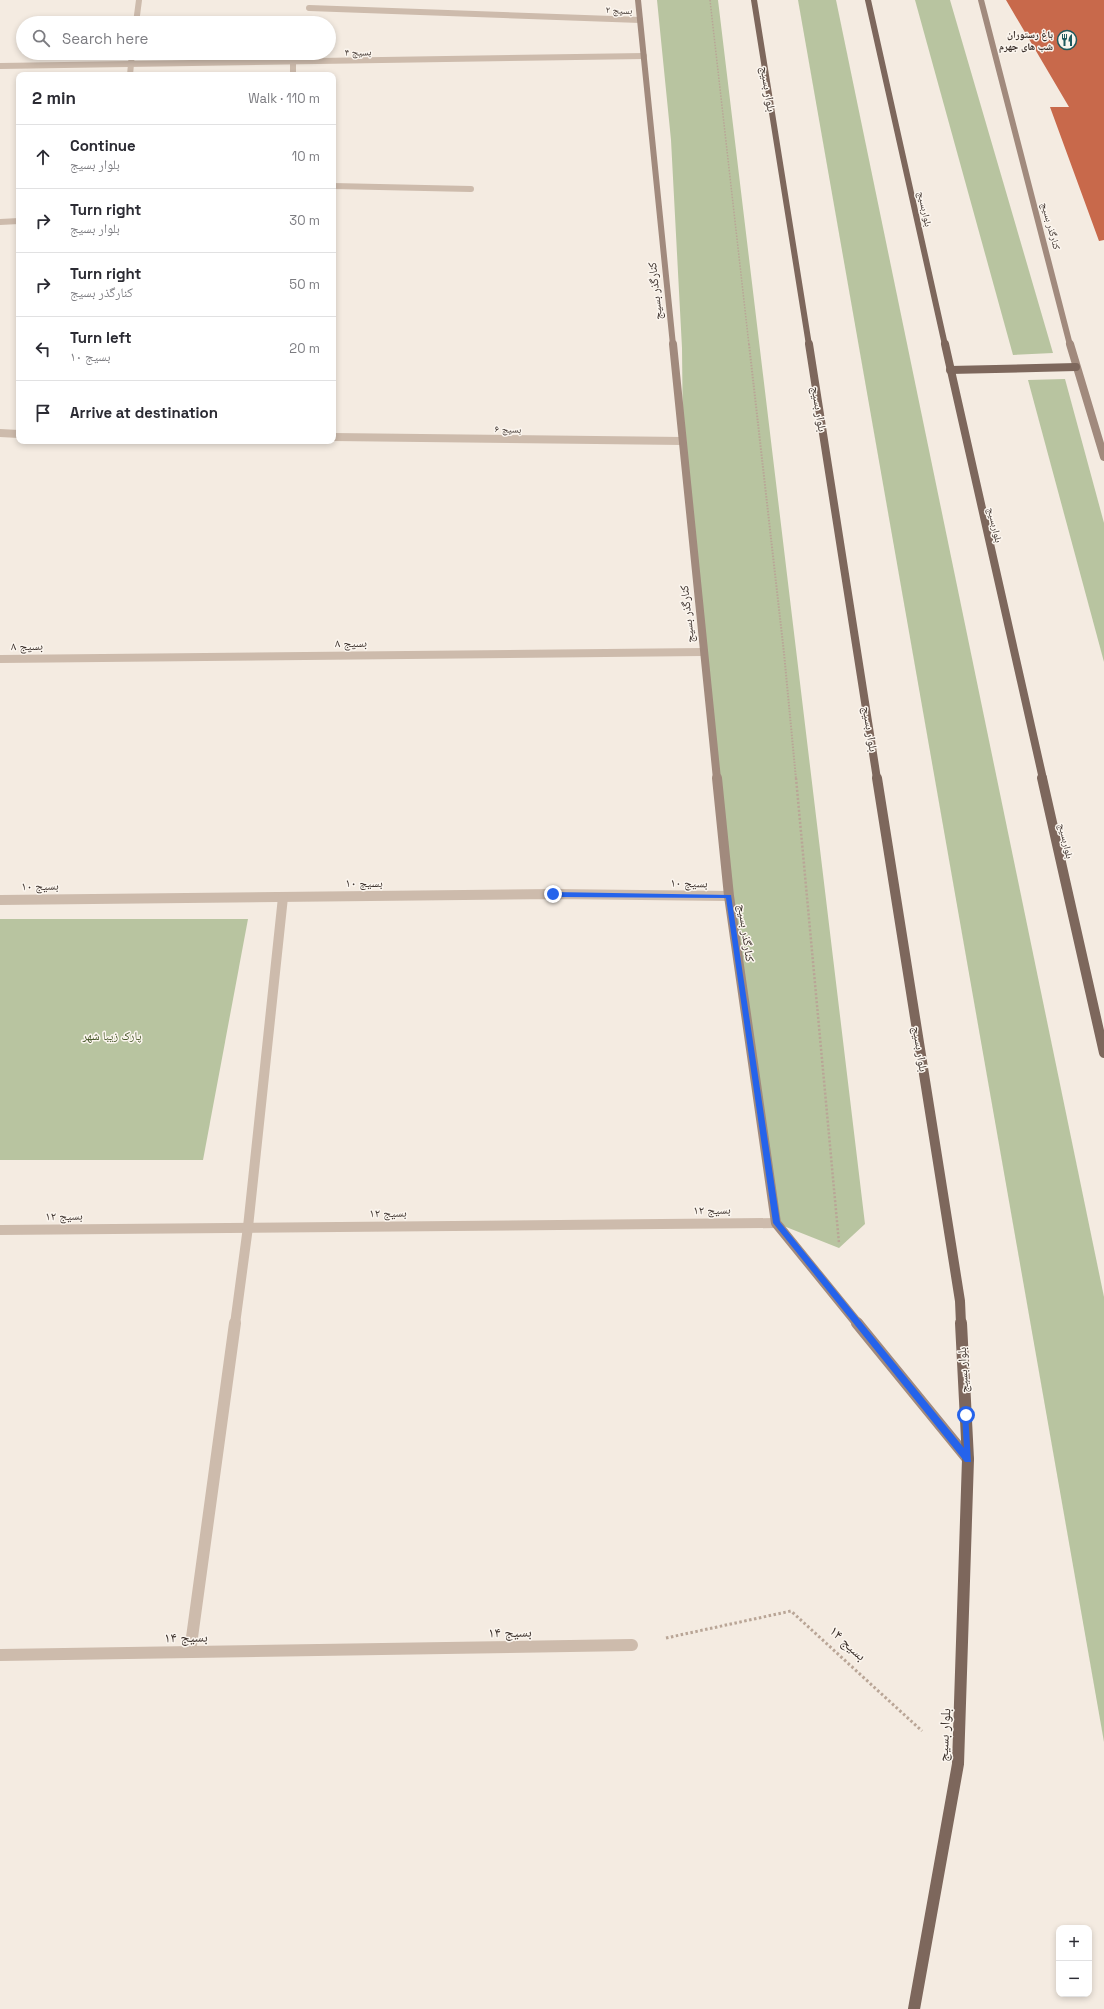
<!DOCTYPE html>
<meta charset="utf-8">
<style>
:root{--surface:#fff;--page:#f2f2f3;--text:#2b2b33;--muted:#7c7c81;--line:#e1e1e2}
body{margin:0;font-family:"Space Grotesk","Noto Naskh Arabic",sans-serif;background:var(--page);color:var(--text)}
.controls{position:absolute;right:12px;bottom:12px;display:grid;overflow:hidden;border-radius:8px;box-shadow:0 2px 6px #0003}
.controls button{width:36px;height:36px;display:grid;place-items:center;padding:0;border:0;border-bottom:1px solid var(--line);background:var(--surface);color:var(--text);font:20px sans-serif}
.stop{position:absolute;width:12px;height:12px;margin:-9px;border:3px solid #2563eb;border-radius:50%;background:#fff}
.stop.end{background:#2563eb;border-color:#fff;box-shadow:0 1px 4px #0008}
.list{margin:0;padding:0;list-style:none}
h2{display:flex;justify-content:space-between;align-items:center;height:52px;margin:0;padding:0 16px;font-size:17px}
h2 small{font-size:13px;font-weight:400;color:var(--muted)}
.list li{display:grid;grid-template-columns:26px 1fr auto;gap:12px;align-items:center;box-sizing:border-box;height:64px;padding:0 16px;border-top:1px solid var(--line)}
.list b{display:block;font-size:15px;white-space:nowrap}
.list p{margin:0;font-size:13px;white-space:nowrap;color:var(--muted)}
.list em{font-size:13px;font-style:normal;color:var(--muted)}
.icon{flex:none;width:22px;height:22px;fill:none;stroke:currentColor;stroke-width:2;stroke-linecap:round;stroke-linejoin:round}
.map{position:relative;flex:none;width:1104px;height:2009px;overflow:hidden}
.search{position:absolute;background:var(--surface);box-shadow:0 2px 6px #0003;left:16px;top:16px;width:320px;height:44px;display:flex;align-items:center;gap:10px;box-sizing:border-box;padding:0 14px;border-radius:22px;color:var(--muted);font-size:15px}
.panel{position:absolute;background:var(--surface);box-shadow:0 2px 6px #0003;left:16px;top:72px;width:320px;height:372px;border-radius:8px}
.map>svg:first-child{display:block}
.green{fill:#b8c4a0}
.building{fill:#c8694b}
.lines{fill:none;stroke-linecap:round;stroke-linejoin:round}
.path-far3{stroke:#b9a596;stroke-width:1.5;stroke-dasharray:1.5 1.5;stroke-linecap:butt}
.path-far2{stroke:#b9a596;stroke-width:2;stroke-dasharray:1.5 1.5;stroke-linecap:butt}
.path-far1{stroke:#b9a596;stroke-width:2.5;stroke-dasharray:2 2;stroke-linecap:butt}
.path{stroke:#b9a596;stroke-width:3;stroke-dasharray:2.5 2.5;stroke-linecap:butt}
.street-far3{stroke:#cdbbac;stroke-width:6}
.street-far2{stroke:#cdbbac;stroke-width:8}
.street-far1{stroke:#cdbbac;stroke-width:10}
.street{stroke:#cdbbac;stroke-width:12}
.secondary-far3{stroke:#a18a7d;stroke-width:6}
.secondary-far2{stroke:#a18a7d;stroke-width:8}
.secondary-far1{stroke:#a18a7d;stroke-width:10}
.secondary{stroke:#a18a7d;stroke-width:12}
.primary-far3{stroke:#7d675c;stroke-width:6}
.primary-far2{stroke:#7d675c;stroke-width:8}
.primary-far1{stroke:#7d675c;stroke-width:10}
.primary{stroke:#7d675c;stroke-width:12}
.route{fill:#2563eb}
.labels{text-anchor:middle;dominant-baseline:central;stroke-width:3;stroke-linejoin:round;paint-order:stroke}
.far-street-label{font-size:10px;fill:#3b302b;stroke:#fbf5ee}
.far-poi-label{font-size:10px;font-weight:bold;fill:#3b302b;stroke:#fbf5ee;text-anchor:end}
.street-label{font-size:12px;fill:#3b302b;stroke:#fbf5ee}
.park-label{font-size:12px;fill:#4a5a2e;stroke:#fbf5ee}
.near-street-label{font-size:14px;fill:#3b302b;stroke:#fbf5ee}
</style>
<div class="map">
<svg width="1104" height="2009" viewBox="0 0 1104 2009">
<rect width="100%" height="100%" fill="#f4ebe1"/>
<!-- green -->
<g class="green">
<polygon points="657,0 718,0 865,1224 839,1248 776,1223 729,896 683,441 682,348 671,140"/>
<polygon points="798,0 836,0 1104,1297 1104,1742"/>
<polygon points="915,0 950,0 1053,353 1013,355"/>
<polygon points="1065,379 1104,523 1104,662 1028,380"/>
<polygon points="0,919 248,919 203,1160 0,1160"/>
</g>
<!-- building -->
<polygon class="building" points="1006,0 1104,0 1104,240 1099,241 1050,107 1069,107"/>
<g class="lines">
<!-- path-far3 -->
<polyline class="path-far3" points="710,0 749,345"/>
<!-- path-far2 -->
<polyline class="path-far2" points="749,344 784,653 796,779"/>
<!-- path-far1 -->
<polyline class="path-far1" points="796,778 839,1243"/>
<!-- path -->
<polyline class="path" points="666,1638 791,1611 922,1731"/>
<!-- street-far3 -->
<g class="street-far3">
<polyline points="309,8 640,20"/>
<polyline points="136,23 139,0"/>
<polyline points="293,62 293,75"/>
<polyline points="0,66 644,56"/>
<polyline points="130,75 132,53"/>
<polyline points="333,186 471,189"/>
<polyline points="0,222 19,221"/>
</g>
<!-- street-far2 -->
<g class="street-far2">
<polyline points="0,433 19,434"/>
<polyline points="333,437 683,441"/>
<polyline points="0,659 703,652"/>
</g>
<!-- street-far1 -->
<g class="street-far1">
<polyline points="0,900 553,894 729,896"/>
<polyline points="0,1230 776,1223"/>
<polyline points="235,1324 248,1227 283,897"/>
</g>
<!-- street -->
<g class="street">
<polyline points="190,1652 235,1323"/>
<polyline points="0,1655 632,1645"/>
</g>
<!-- secondary-far3 -->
<g class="secondary-far3">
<polyline points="638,0 673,345"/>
<polyline points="981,0 1070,345"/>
</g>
<!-- secondary-far2 -->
<g class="secondary-far2">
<polyline points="673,344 717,779"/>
<polyline points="1070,344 1104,457"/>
</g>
<!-- secondary-far1 -->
<polyline class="secondary-far1" points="717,778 729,896 776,1223 858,1324"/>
<!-- secondary -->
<polyline class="secondary" points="857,1323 968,1459"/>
<!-- primary-far3 -->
<g class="primary-far3">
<polyline points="754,0 809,345"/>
<polyline points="868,0 945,345"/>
</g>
<!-- primary-far2 -->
<g class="primary-far2">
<polyline points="809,344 877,779"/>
<polyline points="945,344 1043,779"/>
<polyline points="950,370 1076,367"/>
</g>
<!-- primary-far1 -->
<g class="primary-far1">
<polyline points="877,778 960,1301 961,1324"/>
<polyline points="1042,778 1104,1053"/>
</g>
<!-- primary -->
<polyline class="primary" points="914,2009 958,1764 968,1459 961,1323"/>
</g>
<!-- route -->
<polygon class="route" points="553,892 731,895 780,1222 964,1448 962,1415 963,1413 968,1413 971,1462 965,1462 773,1223 726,898 553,897 550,894"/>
<!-- icons -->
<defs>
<g id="restaurant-ring" transform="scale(1)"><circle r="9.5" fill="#fbf5ee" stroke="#1f5a5e" stroke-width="1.5"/><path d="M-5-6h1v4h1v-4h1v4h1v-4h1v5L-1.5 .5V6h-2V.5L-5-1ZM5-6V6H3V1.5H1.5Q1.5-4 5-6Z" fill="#1f5a5e"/></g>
</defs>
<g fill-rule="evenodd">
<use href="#restaurant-ring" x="1067" y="40"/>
</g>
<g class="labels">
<!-- far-street labels -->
<g class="far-street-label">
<text transform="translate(619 10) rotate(2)">بسیج ۲</text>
<text transform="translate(358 52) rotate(-1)">بسیج ۴</text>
<text transform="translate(925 209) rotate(78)">بلواربسیج</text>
<text transform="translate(1051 226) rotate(75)">کنارگذر بسیج</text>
<text transform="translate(508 429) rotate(1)">بسیج ۶</text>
<text transform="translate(995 525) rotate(77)">بلواربسیج</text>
<text transform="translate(1066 841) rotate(77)">بلواربسیج</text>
</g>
<!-- far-poi labels -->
<g class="far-poi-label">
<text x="1053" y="34">باغ رستوران<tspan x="1053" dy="12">شب های جهرم</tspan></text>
</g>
<!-- street labels -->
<g class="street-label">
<text transform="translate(768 89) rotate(81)">بلوار بسیج</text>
<text transform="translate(655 291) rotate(-96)">کنارگذر بسیج</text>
<text transform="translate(819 409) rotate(81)">بلوار بسیج</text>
<text transform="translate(687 614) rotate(-96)">کنارگذر بسیج</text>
<text transform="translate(351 643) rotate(-1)">بسیج ۸</text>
<text transform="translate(27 646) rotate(-1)">بسیج ۸</text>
<text transform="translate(870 729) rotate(81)">بلوار بسیج</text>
<text x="364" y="883">بسیج ۱۰</text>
<text transform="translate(689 883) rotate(1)">بسیج ۱۰</text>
<text transform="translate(40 886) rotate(-1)">بسیج ۱۰</text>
<text transform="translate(746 933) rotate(82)">کنارگذر بسیج</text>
<text transform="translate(920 1049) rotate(81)">بلوار بسیج</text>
<text transform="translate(712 1210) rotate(-1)">بسیج ۱۲</text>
<text transform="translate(388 1213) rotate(-1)">بسیج ۱۲</text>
<text transform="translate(64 1216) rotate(-1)">بسیج ۱۲</text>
<text transform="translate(963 1370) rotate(-93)">بلوار بسیج</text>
</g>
<!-- park labels -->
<g class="park-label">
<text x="112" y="1036">پارک زیبا شهر</text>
</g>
<!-- near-street labels -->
<g class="near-street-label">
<text transform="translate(510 1632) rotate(-1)">بسیج ۱۴</text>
<text transform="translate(186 1637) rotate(-1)">بسیج ۱۴</text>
<text transform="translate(848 1643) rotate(42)">بسیج ۱۴</text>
<text transform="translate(944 1735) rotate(-87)">بلوار بسیج</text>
</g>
</g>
</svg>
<div class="controls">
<button>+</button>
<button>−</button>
</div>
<div class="stop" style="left:966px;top:1415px"></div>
<div class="stop end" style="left:553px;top:894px"></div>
<div class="search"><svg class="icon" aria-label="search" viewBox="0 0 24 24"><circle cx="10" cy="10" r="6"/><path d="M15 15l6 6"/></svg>Search here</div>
<section class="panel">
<h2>2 min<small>Walk · 110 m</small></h2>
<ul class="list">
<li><svg class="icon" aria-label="ahead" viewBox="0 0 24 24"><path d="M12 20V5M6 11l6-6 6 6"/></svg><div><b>Continue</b><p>بلوار بسیج</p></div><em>10 m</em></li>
<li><svg class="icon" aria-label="right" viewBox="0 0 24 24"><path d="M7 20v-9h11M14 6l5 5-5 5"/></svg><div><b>Turn right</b><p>بلوار بسیج</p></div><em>30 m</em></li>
<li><svg class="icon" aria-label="right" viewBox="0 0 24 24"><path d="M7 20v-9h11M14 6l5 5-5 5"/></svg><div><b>Turn right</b><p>کنارگذر بسیج</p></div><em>50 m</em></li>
<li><svg class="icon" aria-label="left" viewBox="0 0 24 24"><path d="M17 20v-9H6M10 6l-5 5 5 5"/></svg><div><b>Turn left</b><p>بسیج ۱۰</p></div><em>20 m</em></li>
<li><svg class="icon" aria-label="arrive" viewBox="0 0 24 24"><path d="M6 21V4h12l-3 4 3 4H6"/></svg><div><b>Arrive at destination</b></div></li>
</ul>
</section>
</div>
